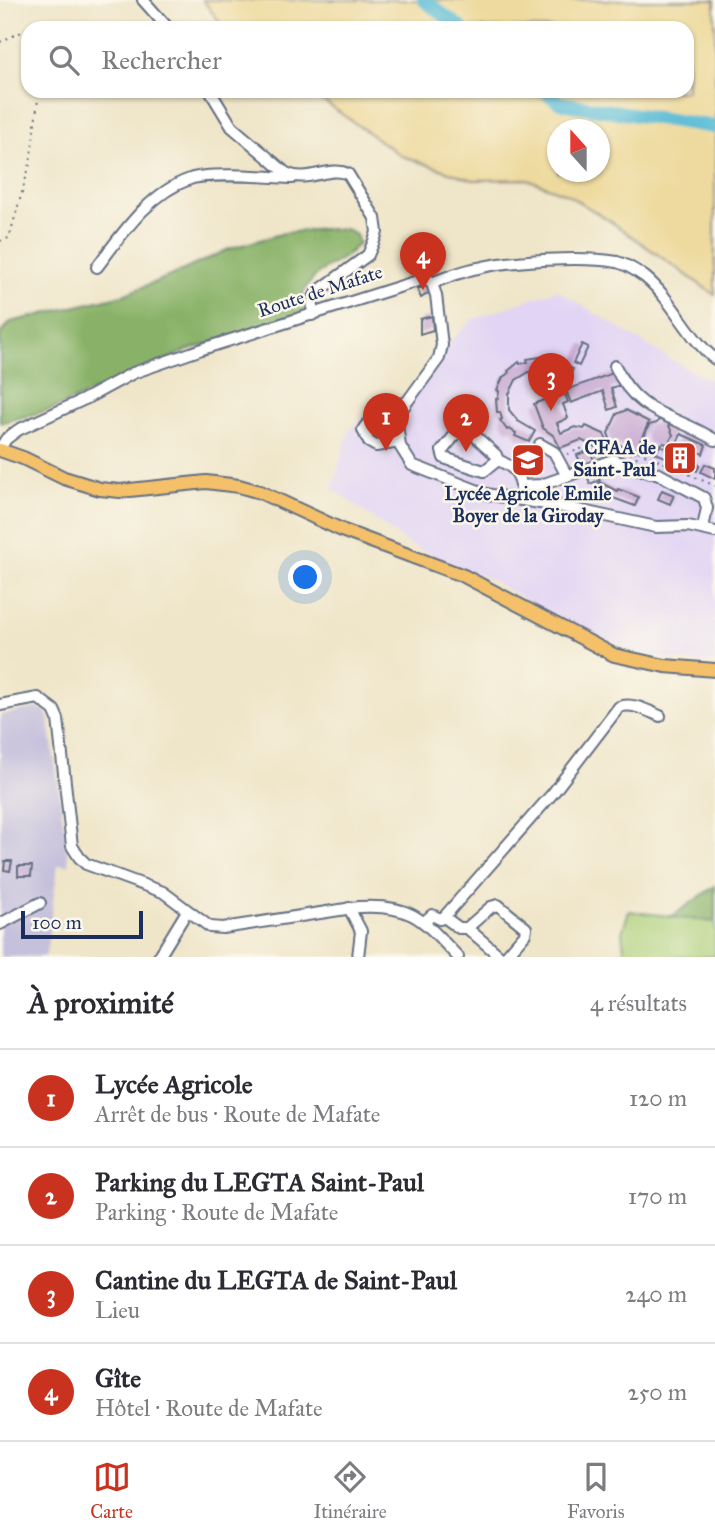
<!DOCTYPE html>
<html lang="fr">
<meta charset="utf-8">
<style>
:root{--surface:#fff;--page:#f7f7f7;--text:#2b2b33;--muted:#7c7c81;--line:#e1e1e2;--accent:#c8321e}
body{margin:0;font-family:"IM FELL Great Primer",serif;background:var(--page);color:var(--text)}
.compass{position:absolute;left:547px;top:119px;width:63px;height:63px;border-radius:50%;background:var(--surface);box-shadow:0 2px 5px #0004;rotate:339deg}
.scale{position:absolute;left:21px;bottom:18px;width:122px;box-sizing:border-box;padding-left:7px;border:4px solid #1b2f5e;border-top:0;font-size:19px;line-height:24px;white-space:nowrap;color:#1b2f5e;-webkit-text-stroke:5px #fbf7ec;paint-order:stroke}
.you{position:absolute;left:306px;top:578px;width:24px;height:24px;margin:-18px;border:5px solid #fff;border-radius:50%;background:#1a73e8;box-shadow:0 0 0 10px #1a73e833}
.badge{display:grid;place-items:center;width:46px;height:46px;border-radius:50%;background:var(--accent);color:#fff;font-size:23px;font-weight:700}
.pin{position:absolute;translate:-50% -58px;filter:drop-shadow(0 2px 4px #0008)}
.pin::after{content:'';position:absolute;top:37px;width:24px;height:21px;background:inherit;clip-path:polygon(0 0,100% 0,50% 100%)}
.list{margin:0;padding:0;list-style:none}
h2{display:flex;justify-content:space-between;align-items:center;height:91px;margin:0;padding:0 28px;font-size:30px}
h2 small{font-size:23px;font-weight:400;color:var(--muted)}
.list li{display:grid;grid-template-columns:46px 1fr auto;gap:21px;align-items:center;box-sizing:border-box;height:98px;padding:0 28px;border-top:2px solid var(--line)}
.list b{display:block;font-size:26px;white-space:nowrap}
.list p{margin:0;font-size:23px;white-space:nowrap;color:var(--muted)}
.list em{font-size:23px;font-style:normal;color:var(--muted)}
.icon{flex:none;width:38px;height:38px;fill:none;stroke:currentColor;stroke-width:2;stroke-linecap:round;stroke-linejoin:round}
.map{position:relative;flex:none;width:715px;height:957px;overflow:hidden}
.search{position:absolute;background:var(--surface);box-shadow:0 2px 5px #0004;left:21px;right:21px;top:21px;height:77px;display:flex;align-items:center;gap:18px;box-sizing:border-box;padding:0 24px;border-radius:21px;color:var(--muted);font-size:26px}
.sheet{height:483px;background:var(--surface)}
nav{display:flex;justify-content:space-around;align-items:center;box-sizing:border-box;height:98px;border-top:2px solid var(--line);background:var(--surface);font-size:19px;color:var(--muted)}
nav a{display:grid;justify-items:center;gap:4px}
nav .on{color:var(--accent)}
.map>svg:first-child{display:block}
.built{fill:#e1d4f4}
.industrial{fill:#c5c0db}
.green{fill:#accf78;stroke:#647f6b;stroke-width:2}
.forest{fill:#89b268;stroke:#527063;stroke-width:2}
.sand{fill:#eeda9e;stroke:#84847e;stroke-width:2;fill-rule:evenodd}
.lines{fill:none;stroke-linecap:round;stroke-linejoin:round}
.river{stroke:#55bad4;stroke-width:14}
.building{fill:#caadd4}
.minor-casing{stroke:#656f83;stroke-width:14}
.major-casing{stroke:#656f83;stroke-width:16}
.path{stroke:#656f83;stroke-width:2;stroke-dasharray:2 5;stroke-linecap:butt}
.minor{stroke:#fff;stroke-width:10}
.major{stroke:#f4c16a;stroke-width:12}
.labels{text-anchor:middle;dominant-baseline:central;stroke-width:5;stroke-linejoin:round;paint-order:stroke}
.street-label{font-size:19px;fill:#1b2f5e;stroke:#fbf7ec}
.poi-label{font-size:19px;font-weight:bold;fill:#1b2f5e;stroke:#fbf7ec;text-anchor:end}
</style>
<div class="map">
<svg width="715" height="957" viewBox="0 0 715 957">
<rect width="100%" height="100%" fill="#fbf7ec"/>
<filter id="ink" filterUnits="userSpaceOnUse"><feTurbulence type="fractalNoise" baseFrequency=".0143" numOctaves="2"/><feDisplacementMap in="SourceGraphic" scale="14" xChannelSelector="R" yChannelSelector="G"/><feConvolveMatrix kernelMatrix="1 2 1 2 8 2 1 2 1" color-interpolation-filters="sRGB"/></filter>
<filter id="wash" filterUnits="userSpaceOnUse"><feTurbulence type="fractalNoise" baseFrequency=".00686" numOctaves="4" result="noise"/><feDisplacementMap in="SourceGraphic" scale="28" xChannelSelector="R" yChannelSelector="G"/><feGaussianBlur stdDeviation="1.57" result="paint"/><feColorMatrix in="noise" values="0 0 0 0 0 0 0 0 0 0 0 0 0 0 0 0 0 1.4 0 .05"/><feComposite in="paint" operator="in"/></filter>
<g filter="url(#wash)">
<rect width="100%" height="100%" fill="#efe5c8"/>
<!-- built -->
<polygon class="built" points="557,290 675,362 715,383 715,662 703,664 640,654 549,613 490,579 408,544 332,488 349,431 361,419 418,393 448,344 471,320"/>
<!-- industrial -->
<polygon class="industrial" points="36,708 45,710 49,720 69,865 58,865 46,954 44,957 0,957 0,715"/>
<!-- green -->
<polygon class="green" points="629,911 715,922 715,957 625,957 622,932"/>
<!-- forest -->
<g class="forest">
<polygon points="323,229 346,229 356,235 359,244 346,256 318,273 306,287 303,294 306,313 186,351 53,409 0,423 0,334 11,322 123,295 175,274 229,249 284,233"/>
<polygon points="715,886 715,922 671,917"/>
</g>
<!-- sand -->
<path class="sand" d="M203,0H715V295L610,221L566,194L527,179L473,180L402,156L309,91H687V28H224ZM558,130H600V172H558Z"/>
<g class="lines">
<!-- river -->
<g class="river">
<polyline points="424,0 461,28"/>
<polyline points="544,91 560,103 715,127"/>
</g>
</g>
<g id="blocks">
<!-- building -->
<g class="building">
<polygon points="426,286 430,292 421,298 417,289"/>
<polygon points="432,316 433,330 420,334 420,319"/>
<polygon points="582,344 588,347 579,366 573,363"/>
<polygon points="540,357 550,359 550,358 573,369 568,381 541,370 529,372 516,380 509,394 509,410 518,421 535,431 529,442 515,436 516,433 509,429 507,430 500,420 502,419 500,412 497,412 496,399 498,398 499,391 497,390 503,377 509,373 508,371 519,362 520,364 528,362 527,359"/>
<polygon points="616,372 621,385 611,388 617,407 609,410 603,391 571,403 566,390"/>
<polygon points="555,386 563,389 568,402 563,404 568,418 557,423 561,433 575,427 584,429 586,426 604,434 608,442 603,451 581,440 560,448 554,436 543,428 534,404 554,396 550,387"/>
<polygon points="626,410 649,422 635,452 611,441 608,433 617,414"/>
<polygon points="659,419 668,423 673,435 668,444 664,443 656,446 648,442 645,434 649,425 657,423"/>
<polygon points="681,434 706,445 703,454 682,445 679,452 695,459 693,462 700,465 697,471 656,453 660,445 665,448 677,443"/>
<polygon points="590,450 594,461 582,466 577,455"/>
<polygon points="705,464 715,468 715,479 701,472"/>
<polygon points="596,471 600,480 590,484 587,475"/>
<polygon points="599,482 617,491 618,489 639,497 635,506 594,491"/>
<polygon points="662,490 674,495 670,504 658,499"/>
<polygon points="5,861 12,861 10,871 4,870"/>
<polygon points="18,866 32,866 31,876 18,876"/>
</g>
</g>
</g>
<g filter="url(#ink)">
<use href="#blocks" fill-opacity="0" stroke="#656f83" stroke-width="2"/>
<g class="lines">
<!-- minor casing -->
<g class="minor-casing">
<g id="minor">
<polyline points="143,0 168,28"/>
<path d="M210,91L232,127L286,173C308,184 329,165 348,174L375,218L377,232L374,241L368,255L317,292L313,300L312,315"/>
<path d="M97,267C122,234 149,193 190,179C210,172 268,177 292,178"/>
<path d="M432,283C447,277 462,271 478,268C512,260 583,256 617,262C626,264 638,272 645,277C673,300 689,339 715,359"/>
<path d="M615,366C638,417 675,414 715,440"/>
<path d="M399,442L376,446L369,442L363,430C370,416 390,410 404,403"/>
<polyline points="540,444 554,452 567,476"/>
<polyline points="0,449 6,439 18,430 85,399 133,373 202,349 424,279 431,281 436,295 442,345 439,358 399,413 397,425 400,446 412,465 486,494 564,507 656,527 688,526 715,532"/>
<path d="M498,460L484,471L444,458L442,451L463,425L496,455L498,460C511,466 519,471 521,486"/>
<polyline points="521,500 521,486 541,485 613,460 650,473 657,473 704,498 707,508 703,528"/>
<path d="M0,705L38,698L54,710L58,719L72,846L79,857L86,864L163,892L210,927L223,928L359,907C413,904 423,920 458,957"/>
<polyline points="349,908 361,931 358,957"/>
<polyline points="444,917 459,928 467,928 501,957"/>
<path d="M424,922L432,915L440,919L444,917L553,793L619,707C632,702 648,711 660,716"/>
<polyline points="0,924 40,903"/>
<polyline points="467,928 491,907 498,905 526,928 525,934 505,957"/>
<polyline points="159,957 187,911"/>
</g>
</g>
<!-- major casing -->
<g class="major-casing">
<polyline id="major" points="0,450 23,458 64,478 100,489 120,491 206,482 239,486 260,492 344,531 464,576 614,655 665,666 715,670"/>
</g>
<!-- path -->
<g class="path">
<polyline points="30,28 39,24 42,28"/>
<polyline points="0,42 28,29"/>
<polyline points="0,241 9,238 30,164 39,91"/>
<polyline points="638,451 715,486"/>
<polyline points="623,453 627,452 640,459"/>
<polyline points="567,454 589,446 596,457"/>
</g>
<!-- minor -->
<use href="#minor" class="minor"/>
<!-- major -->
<use href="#major" class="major"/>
</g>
</g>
<!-- icons -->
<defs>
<g id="building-square" transform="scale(1.75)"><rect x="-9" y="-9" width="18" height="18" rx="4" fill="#c8321e" stroke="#fbf7ec"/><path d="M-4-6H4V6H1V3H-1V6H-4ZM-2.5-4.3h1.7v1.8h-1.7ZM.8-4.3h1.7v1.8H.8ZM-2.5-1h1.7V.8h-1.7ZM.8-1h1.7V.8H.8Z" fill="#fff"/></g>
<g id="school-square" transform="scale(1.75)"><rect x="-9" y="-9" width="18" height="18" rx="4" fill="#c8321e" stroke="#fbf7ec"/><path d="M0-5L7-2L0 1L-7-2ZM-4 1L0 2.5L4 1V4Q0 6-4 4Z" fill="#fff"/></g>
</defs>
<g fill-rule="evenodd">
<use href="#building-square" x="680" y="458"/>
<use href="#school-square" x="528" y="460"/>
</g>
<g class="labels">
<!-- street labels -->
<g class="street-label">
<text transform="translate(320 291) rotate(-18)">Route de Mafate</text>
</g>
<!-- poi labels -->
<g class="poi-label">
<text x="656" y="447">CFAA de<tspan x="656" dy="22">Saint-Paul</tspan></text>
<text x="528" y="493" text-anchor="middle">Lycée Agricole Emile<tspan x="528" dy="22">Boyer de la Giroday</tspan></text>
</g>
</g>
</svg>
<svg class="compass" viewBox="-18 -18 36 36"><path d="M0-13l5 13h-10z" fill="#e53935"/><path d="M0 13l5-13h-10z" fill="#7c7c81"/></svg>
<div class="scale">100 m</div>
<div class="you"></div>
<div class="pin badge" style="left:386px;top:451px">1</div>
<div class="pin badge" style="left:466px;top:452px">2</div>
<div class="pin badge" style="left:551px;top:411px">3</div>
<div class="pin badge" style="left:423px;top:290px">4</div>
<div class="search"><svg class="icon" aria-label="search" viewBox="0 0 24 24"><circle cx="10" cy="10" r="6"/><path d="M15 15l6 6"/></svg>Rechercher</div>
</div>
<section class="sheet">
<h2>À proximité<small>4 résultats</small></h2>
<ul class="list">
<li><span class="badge">1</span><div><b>Lycée Agricole</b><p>Arrêt de bus · Route de Mafate</p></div><em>120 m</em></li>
<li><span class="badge">2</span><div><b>Parking du LEGTA Saint-Paul</b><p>Parking · Route de Mafate</p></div><em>170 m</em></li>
<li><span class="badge">3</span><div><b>Cantine du LEGTA de Saint-Paul</b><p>Lieu</p></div><em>240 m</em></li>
<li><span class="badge">4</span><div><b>Gîte</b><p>Hôtel · Route de Mafate</p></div><em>250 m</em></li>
</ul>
</section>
<nav>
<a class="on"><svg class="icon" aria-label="map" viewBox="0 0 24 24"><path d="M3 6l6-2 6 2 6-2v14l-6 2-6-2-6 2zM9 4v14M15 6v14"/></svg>Carte</a>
<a><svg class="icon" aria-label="directions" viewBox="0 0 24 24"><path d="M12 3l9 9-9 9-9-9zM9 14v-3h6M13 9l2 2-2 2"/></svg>Itinéraire</a>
<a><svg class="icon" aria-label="saved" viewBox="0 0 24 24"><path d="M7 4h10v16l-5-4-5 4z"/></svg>Favoris</a>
</nav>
